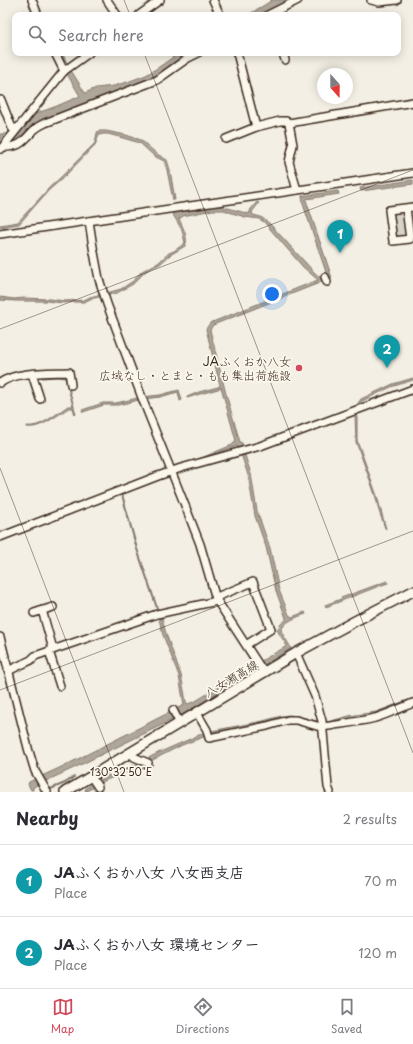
<!DOCTYPE html>
<meta charset="utf-8">
<style>
:root{--surface:#fff;--page:#f7f7f7;--text:#2b2b33;--muted:#7c7c81;--line:#e1e1e2;--accent:#d1495b}
body{margin:0;font-family:"Playpen Sans","Klee One",sans-serif;background:var(--page);color:var(--text)}
.compass{position:absolute;left:317px;top:68px;width:36px;height:36px;border-radius:50%;background:var(--surface);box-shadow:0 2px 10px #0003;rotate:159deg}
.you{position:absolute;left:272px;top:294px;width:14px;height:14px;margin:-10px;border:3px solid #fff;border-radius:50%;background:#1a73e8;box-shadow:0 0 0 6px #1a73e833}
.badge{display:grid;place-items:center;width:26px;height:26px;border-radius:50%;background:var(--accent);color:#fff;font-size:13px;font-weight:700}
.pin{position:absolute;translate:-50% -33px;filter:drop-shadow(0 1px 2px #0008)}
.pin::after{content:'';position:absolute;top:21px;width:14px;height:12px;background:inherit;clip-path:polygon(0 0,100% 0,50% 100%)}
.list{margin:0;padding:0;list-style:none}
h2{display:flex;justify-content:space-between;align-items:center;height:52px;margin:0;padding:0 16px;font-size:17px}
h2 small{font-size:13px;font-weight:400;color:var(--muted)}
.list li{display:grid;grid-template-columns:26px 1fr auto;gap:12px;align-items:center;box-sizing:border-box;height:72px;padding:0 16px;border-top:1px solid var(--line)}
.list b{display:block;font-size:15px;white-space:nowrap}
.list p{margin:0;font-size:13px;white-space:nowrap;color:var(--muted)}
.list em{font-size:13px;font-style:normal;color:var(--muted)}
.icon{flex:none;width:22px;height:22px;fill:none;stroke:currentColor;stroke-width:2;stroke-linecap:round;stroke-linejoin:round}
.map{position:relative;flex:none;width:413px;height:792px;overflow:hidden}
.search{position:absolute;background:var(--surface);box-shadow:0 2px 10px #0003;left:12px;right:12px;top:12px;height:44px;display:flex;align-items:center;gap:10px;box-sizing:border-box;padding:0 14px;border-radius:8px;color:var(--muted);font-size:15px}
.sheet{height:196px;background:var(--surface)}
nav{display:flex;justify-content:space-around;align-items:center;box-sizing:border-box;height:56px;border-top:1px solid var(--line);background:var(--surface);font-size:11px;color:var(--muted)}
nav a{display:grid;justify-items:center;gap:2px}
nav .on{color:var(--accent)}
.map>svg:first-child{display:block}
.green{fill:#d8d1c6;stroke:#8a7e72}
.water{fill:#afa69a;stroke:#817468}
.lines{fill:none;stroke-linecap:round;stroke-linejoin:round}
.stream{stroke:#817468;stroke-width:2}
.minor-casing{stroke:#3b2a1e;stroke-width:10}
.major-casing{stroke:#3b2a1e;stroke-width:12}
.minor{stroke:#fbf7ec;stroke-width:7}
.major{stroke:#fbf7ec;stroke-width:9}
.ticks{fill:none;stroke:#3b2a1e;stroke-width:1;stroke-opacity:0.45}
.poi-dot{fill:#d1495b;stroke:#fbf7ec;stroke-width:1.5}
.labels{text-anchor:middle;dominant-baseline:central;stroke-width:3.5;stroke-linejoin:round;paint-order:stroke}
.poi-label{font-size:12px;fill:#3b2a1e;stroke:#fbf7ec;text-anchor:end}
.street-label{font-size:12px;fill:#3b2a1e;stroke:#fbf7ec}
.ticks-label{font-size:10px;text-anchor:middle;fill:#3b2a1e;stroke:#fbf7ec;stroke-width:3.5;stroke-linejoin:round;paint-order:stroke}
</style>
<div class="map">
<svg width="413" height="792" viewBox="0 0 413 792">
<rect width="100%" height="100%" fill="#f3efe4"/>
<filter id="ink" filterUnits="userSpaceOnUse"><feTurbulence type="fractalNoise" baseFrequency=".025" numOctaves="2"/><feDisplacementMap in="SourceGraphic" scale="8" xChannelSelector="R" yChannelSelector="G"/><feConvolveMatrix kernelMatrix="1 2 1 2 8 2 1 2 1" color-interpolation-filters="sRGB"/></filter>
<g filter="url(#ink)">
<!-- green -->
<polygon class="green" points="401,212 403,212 404,215 407,233 405,236 398,237 394,235 393,213"/>
<!-- water -->
<g class="water">
<polygon points="271,0 293,0 267,15 248,15 271,1"/>
<path d="M58,53H62L72,72L85,93L96,88L114,86L130,81L146,75L159,67L179,53H194L156,78L97,100C93,99 88,101 86,105L46,120L19,141L12,143H0V134H6L11,133L32,115L57,106L80,96L67,74Z"/>
<polygon points="98,131 106,131 126,135 141,140 157,154 167,160 170,170 175,200 173,200 167,170 164,161 154,156 140,143 123,138 108,134 103,134 99,135 95,145 63,178 49,190 19,224 0,227 0,225 18,222 50,187 61,177 95,143 97,133"/>
<polygon points="413,180 413,184 361,191 360,188"/>
<path d="M338,191L339,194L306,199V200L332,278L213,325L210,330L226,394L240,442L243,444L242,446L251,474L257,511L270,548L279,590L289,615L292,617L305,612L306,614C297,617 284,621 281,631L291,648L264,665L261,661L287,646L277,630L281,624L286,620V618L276,591L266,547L255,516L248,475L239,448L237,446L222,451L207,458L192,462L232,445L236,441L221,387L218,389L200,394L187,398V397L199,392L218,387L220,385L206,329L210,323L318,280L303,267L264,222L259,219L245,217L232,213L224,210H212L183,216L179,219C183,227 189,239 185,246L170,255L160,264L146,271L133,284L117,293L90,299L84,302H74L63,303L47,301H16L0,300V297L14,299L24,298L49,299L65,301L84,300L90,297L114,291L121,289L133,281L142,271L158,263L169,253L174,251L185,243L182,230L172,213L221,206L249,214L251,209L257,202L259,203L252,212L253,215L261,217L270,224L315,273L322,279L327,275L303,204L302,196Z"/>
<path d="M56,375L66,377L76,414L75,415L73,408H69C57,415 41,429 27,427V426C41,428 57,413 68,406H73L65,378L57,377L42,378V377Z"/>
<polygon points="413,378 413,380 391,387 362,401 355,409 357,418 357,440 377,496 386,529 385,528 379,511 376,498 371,483 356,442 355,414 354,409 361,399 393,384"/>
<polygon points="179,390 182,400 180,401 178,392 160,397 143,399 118,405 104,405 83,412 82,410 103,403 116,403 142,397 160,395"/>
<polygon points="387,581 388,583 379,586 326,607 325,605 341,599 341,598"/>
<polygon points="162,618 166,634 181,675 186,701 187,704 194,702 249,669 251,672 180,716 76,767 35,786 33,788 33,790 31,790 28,784 29,782 70,763 184,705 179,676 163,635 159,619"/>
<polygon points="413,698 413,701 373,717 326,725 288,718 206,736 182,745 135,769 106,780 85,792 86,788 107,776 115,774 133,766 158,753 206,732 263,721 281,716 289,715 298,716 320,722 327,722 349,716 376,712"/>
</g>
<g class="lines">
<!-- stream -->
<g class="stream">
<polyline points="121,491 137,549 158,611"/>
<polyline points="18,670 35,663"/>
<polyline points="48,790 65,783 74,777"/>
</g>
<!-- minor casing -->
<g class="minor-casing">
<g id="minor">
<polyline points="32,0 38,15"/>
<polyline points="107,0 117,15"/>
<polyline points="213,0 220,15"/>
<polyline points="371,0 379,2 397,0"/>
<polyline points="139,15 160,0"/>
<polyline points="268,15 298,0"/>
<polyline points="55,53 64,71"/>
<polyline points="237,53 256,127 280,121 286,121 289,123 413,102"/>
<polyline points="283,53 285,60"/>
<polyline points="1,100 12,128 17,128"/>
<polyline points="289,123 293,145 289,162 297,190"/>
<polyline points="226,139 256,127"/>
<path d="M3,147C21,147 22,142 34,130C37,127 41,125 45,123L157,80L188,58L198,53"/>
<polyline points="1,149 64,71 89,53"/>
<polyline points="406,208 410,239 393,241 389,210 413,207"/>
<polyline points="89,221 93,247 99,279 107,304 144,403 186,508 200,544 216,599"/>
<polyline points="0,234 413,173"/>
<polyline points="325,277 327,282"/>
<polyline points="32,374 40,399"/>
<path d="M0,383C16,371 50,373 69,372L71,385"/>
<polyline points="0,537 158,476 181,468 260,446 413,389"/>
<polyline points="42,610 53,649"/>
<polyline points="34,613 53,607"/>
<polyline points="0,637 28,748 35,771 47,792"/>
<polyline points="246,645 271,629 253,582 219,596 216,599 264,673"/>
<polyline points="49,651 60,686"/>
<polyline points="296,653 315,696 322,721 328,787 330,792"/>
<polyline points="8,671 31,660 35,656 157,614 217,601"/>
<polyline points="173,710 177,718"/>
<path d="M200,718L207,730L209,738L267,726L288,720H296L317,726L323,727C340,724 359,722 375,718C388,714 401,708 413,703"/>
<polyline points="134,757 148,763"/>
<polyline points="94,781 98,787"/>
</g>
</g>
<!-- major casing -->
<g class="major-casing">
<polyline id="major" points="65,792 296,653 355,621 413,591"/>
</g>
<!-- minor -->
<use href="#minor" class="minor"/>
<!-- major -->
<use href="#major" class="major"/>
</g>
</g>
<!-- ticks -->
<path class="ticks" d="M124,0L130,15M144,53L413,753M0,329L413,170M0,468L124,792M0,690L413,531"/>
<!-- markers -->
<circle class="poi-dot" cx="299" cy="368" r="4"/>
<g class="labels">
<!-- poi labels -->
<g class="poi-label">
<text x="291" y="361">JAふくおか八女<tspan x="291" dy="14">広域なし・とまと・もも集出荷施設</tspan></text>
</g>
<!-- street labels -->
<g class="street-label">
<text transform="translate(231 678) rotate(-31)">八女瀬高線</text>
</g>
</g>
<g class="ticks-label">
<text x="121" y="776">130°32'50"E</text>
</g>
</svg>
<svg class="compass" viewBox="-18 -18 36 36"><path d="M0-13l5 13h-10z" fill="#e53935"/><path d="M0 13l5-13h-10z" fill="#7c7c81"/></svg>
<div class="you"></div>
<div class="pin badge" style="left:340px;top:253px;background:#0f9aa8">1</div>
<div class="pin badge" style="left:387px;top:368px;background:#0f9aa8">2</div>
<div class="search"><svg class="icon" aria-label="search" viewBox="0 0 24 24"><circle cx="10" cy="10" r="6"/><path d="M15 15l6 6"/></svg>Search here</div>
</div>
<section class="sheet">
<h2>Nearby<small>2 results</small></h2>
<ul class="list">
<li><span class="badge" style="background:#0f9aa8">1</span><div><b>JAふくおか八女 八女西支店</b><p>Place</p></div><em>70 m</em></li>
<li><span class="badge" style="background:#0f9aa8">2</span><div><b>JAふくおか八女 環境センター</b><p>Place</p></div><em>120 m</em></li>
</ul>
</section>
<nav>
<a class="on"><svg class="icon" aria-label="map" viewBox="0 0 24 24"><path d="M3 6l6-2 6 2 6-2v14l-6 2-6-2-6 2zM9 4v14M15 6v14"/></svg>Map</a>
<a><svg class="icon" aria-label="directions" viewBox="0 0 24 24"><path d="M12 3l9 9-9 9-9-9zM9 14v-3h6M13 9l2 2-2 2"/></svg>Directions</a>
<a><svg class="icon" aria-label="saved" viewBox="0 0 24 24"><path d="M7 4h10v16l-5-4-5 4z"/></svg>Saved</a>
</nav>
